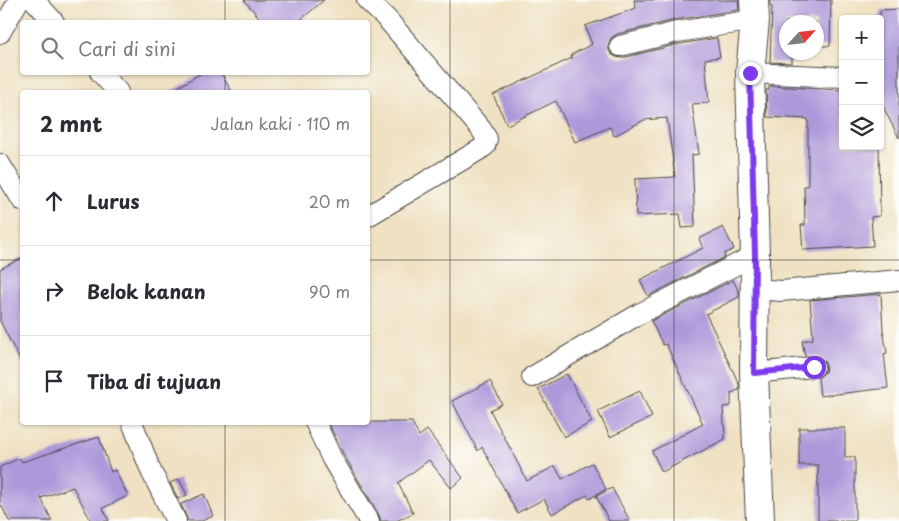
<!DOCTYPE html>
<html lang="id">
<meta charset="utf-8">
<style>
:root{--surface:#fff;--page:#f7f7f7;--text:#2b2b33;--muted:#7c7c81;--line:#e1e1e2}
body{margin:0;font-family:"Playpen Sans",sans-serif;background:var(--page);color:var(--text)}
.controls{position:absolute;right:15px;top:15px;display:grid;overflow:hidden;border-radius:5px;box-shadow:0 1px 4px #0004}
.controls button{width:45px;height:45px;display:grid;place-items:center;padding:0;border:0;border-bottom:1px solid var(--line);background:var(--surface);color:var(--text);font:25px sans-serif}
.compass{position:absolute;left:779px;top:15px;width:45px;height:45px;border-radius:50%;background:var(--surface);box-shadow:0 1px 4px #0004;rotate:63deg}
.stop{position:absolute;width:15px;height:15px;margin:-11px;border:4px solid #7c3aed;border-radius:50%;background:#fff}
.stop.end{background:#7c3aed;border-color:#fff;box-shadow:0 1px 5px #0008}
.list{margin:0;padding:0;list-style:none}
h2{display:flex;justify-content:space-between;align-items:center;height:65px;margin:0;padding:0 20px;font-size:21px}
h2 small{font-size:16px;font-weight:400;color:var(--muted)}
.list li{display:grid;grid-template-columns:32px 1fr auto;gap:15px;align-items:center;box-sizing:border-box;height:90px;padding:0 20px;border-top:1px solid var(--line)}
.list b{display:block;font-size:19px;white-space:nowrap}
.list em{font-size:16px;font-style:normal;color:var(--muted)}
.icon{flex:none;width:28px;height:28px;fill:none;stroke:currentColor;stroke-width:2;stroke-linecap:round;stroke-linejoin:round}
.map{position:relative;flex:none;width:899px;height:521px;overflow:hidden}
.search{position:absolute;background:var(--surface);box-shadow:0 1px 4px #0004;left:20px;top:20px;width:350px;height:55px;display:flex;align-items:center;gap:12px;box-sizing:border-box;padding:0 18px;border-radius:5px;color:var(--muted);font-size:19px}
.panel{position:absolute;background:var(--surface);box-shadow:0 1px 4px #0004;left:20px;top:90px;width:350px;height:335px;border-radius:5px}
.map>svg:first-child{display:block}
.building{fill:#ad99da}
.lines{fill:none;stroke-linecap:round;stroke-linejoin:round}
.minor-casing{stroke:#484642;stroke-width:22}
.primary-casing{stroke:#484642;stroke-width:30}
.minor{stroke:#fff;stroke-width:20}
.primary{stroke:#fff;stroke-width:28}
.route{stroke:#7c3aed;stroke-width:6}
.grid{fill:none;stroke:#2b2b2b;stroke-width:1;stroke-opacity:0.55}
</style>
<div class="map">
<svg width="899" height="521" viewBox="0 0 899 521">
<rect width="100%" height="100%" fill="#fdfcf7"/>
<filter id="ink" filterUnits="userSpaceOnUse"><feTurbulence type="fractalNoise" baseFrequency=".02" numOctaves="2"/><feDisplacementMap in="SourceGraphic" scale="10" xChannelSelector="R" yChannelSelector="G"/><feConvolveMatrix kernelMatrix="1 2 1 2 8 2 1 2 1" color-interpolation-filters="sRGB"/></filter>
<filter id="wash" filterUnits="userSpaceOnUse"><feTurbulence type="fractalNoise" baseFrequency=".0096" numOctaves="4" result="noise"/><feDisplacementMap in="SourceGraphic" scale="20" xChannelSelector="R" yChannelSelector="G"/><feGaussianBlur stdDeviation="1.12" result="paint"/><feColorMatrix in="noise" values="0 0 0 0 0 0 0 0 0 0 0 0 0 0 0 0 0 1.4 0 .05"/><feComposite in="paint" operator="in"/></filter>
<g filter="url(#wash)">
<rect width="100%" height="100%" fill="#efe1c2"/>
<g id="blocks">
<!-- building -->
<g class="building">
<polygon points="244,0 324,0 298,22 263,22"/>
<polygon points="634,0 738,0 739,10 675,20 617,34 611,38 609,43 608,48 611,54 616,57 622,58 679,44 717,38 720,57 705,59 709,103 692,104 699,154 692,155 695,227 682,228 680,214 636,216 635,179 675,177 667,118 644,120 614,136 610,127 575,142 556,101 507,125 493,95 572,58 571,55 592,44 585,26 636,8"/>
<polygon points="770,0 831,0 830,46 816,46 816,22 786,22 786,52 792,52 792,63 770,62 772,6 770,6"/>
<polygon points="899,9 899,138 880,101 880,10"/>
<polygon points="203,72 220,72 232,92 170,92"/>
<polygon points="769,86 843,90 843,146 879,146 880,216 871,217 873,246 803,250 801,225 805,225 804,186 808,186 808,119 767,117 766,90 769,90"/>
<polygon points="723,227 734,249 724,254 725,257 648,296 640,280 703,248 699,239"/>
<polygon points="22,258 22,364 0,321 0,269"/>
<polygon points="733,280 739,292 739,297 706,314 739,384 739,390 731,393 731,406 723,407 725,439 662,472 652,451 703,424 666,344 663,345 651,321"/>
<polygon points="881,294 883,330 887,353 884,354 888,388 820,396 818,378 825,372 826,365 823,360 818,356 805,356 802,341 813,339 810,300"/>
<polygon points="567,374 592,422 564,437 538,389"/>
<polygon points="490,381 502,404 490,410 527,481 555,466 562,479 592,463 606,489 589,499 587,495 552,514 544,499 517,513 482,447 478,451 452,401"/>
<polygon points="640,391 652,417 610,437 598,411"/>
<polygon points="328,422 412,422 419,436 427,430 463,478 451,488 429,460 398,483 413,513 396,521 381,521 379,515 343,453"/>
<polygon points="799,428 845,428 845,457 855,457 855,521 818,521 818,465 799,465"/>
<polygon points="99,437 111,472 115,470 128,496 103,508 109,521 91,521 73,487 41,498 52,521 9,521 0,503 0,467 20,458 22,462"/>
<polygon points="179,479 187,495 178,499 170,483"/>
<polygon points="612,488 630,521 609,521 596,496"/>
<polygon points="204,494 213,516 202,521 188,521 181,504"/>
</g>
</g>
</g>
<g filter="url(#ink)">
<use href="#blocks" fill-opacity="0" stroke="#484642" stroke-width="1"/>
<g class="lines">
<!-- minor casing -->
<g class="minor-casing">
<g id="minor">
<polyline points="34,0 54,22"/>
<polyline points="367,0 387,19 481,129 487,139 485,146 479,150 368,216"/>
<polyline points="0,33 19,0"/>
<polyline points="620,46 677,32 755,20"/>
<polyline points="100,72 118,92"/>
<polyline points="750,73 843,77"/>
<polyline points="0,164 22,200"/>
<polyline points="755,289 781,291 899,280"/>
<polyline points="754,373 814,367"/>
<polyline points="532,377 639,314 755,255"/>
<polyline points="132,422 151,471 176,521"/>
<polyline points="315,422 332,459 369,521"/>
</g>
</g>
<!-- primary casing -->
<g class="primary-casing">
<polyline id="primary" points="754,0 755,20 750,73 755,255 754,373 760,521"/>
</g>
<!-- minor -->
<use href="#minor" class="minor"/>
<!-- primary -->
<use href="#primary" class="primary"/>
</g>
</g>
<g class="lines" filter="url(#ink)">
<!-- route -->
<polyline class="route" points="750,73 755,255 754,373 814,367"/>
</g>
<!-- grid -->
<path class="grid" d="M225,0V22M450,0V521M674,0V521M225,72V92M0,260H22M368,260H899M225,422V521"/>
</svg>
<div class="controls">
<button>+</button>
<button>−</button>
<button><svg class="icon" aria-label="layers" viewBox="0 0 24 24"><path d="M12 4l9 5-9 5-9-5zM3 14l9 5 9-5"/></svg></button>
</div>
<svg class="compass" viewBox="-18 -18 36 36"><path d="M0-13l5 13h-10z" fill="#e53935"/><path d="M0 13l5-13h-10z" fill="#7c7c81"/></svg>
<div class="stop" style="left:814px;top:367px"></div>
<div class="stop end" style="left:750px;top:73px"></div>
<div class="search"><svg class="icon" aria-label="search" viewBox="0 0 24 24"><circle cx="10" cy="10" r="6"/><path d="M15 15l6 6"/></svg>Cari di sini</div>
<section class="panel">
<h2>2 mnt<small>Jalan kaki · 110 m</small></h2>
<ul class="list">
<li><svg class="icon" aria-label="ahead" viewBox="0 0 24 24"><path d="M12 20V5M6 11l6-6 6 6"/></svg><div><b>Lurus</b></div><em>20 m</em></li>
<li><svg class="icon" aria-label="right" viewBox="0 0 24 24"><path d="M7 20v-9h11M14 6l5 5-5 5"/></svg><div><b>Belok kanan</b></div><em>90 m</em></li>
<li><svg class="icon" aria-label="arrive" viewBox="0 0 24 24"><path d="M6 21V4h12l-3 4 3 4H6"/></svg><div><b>Tiba di tujuan</b></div></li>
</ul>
</section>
</div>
